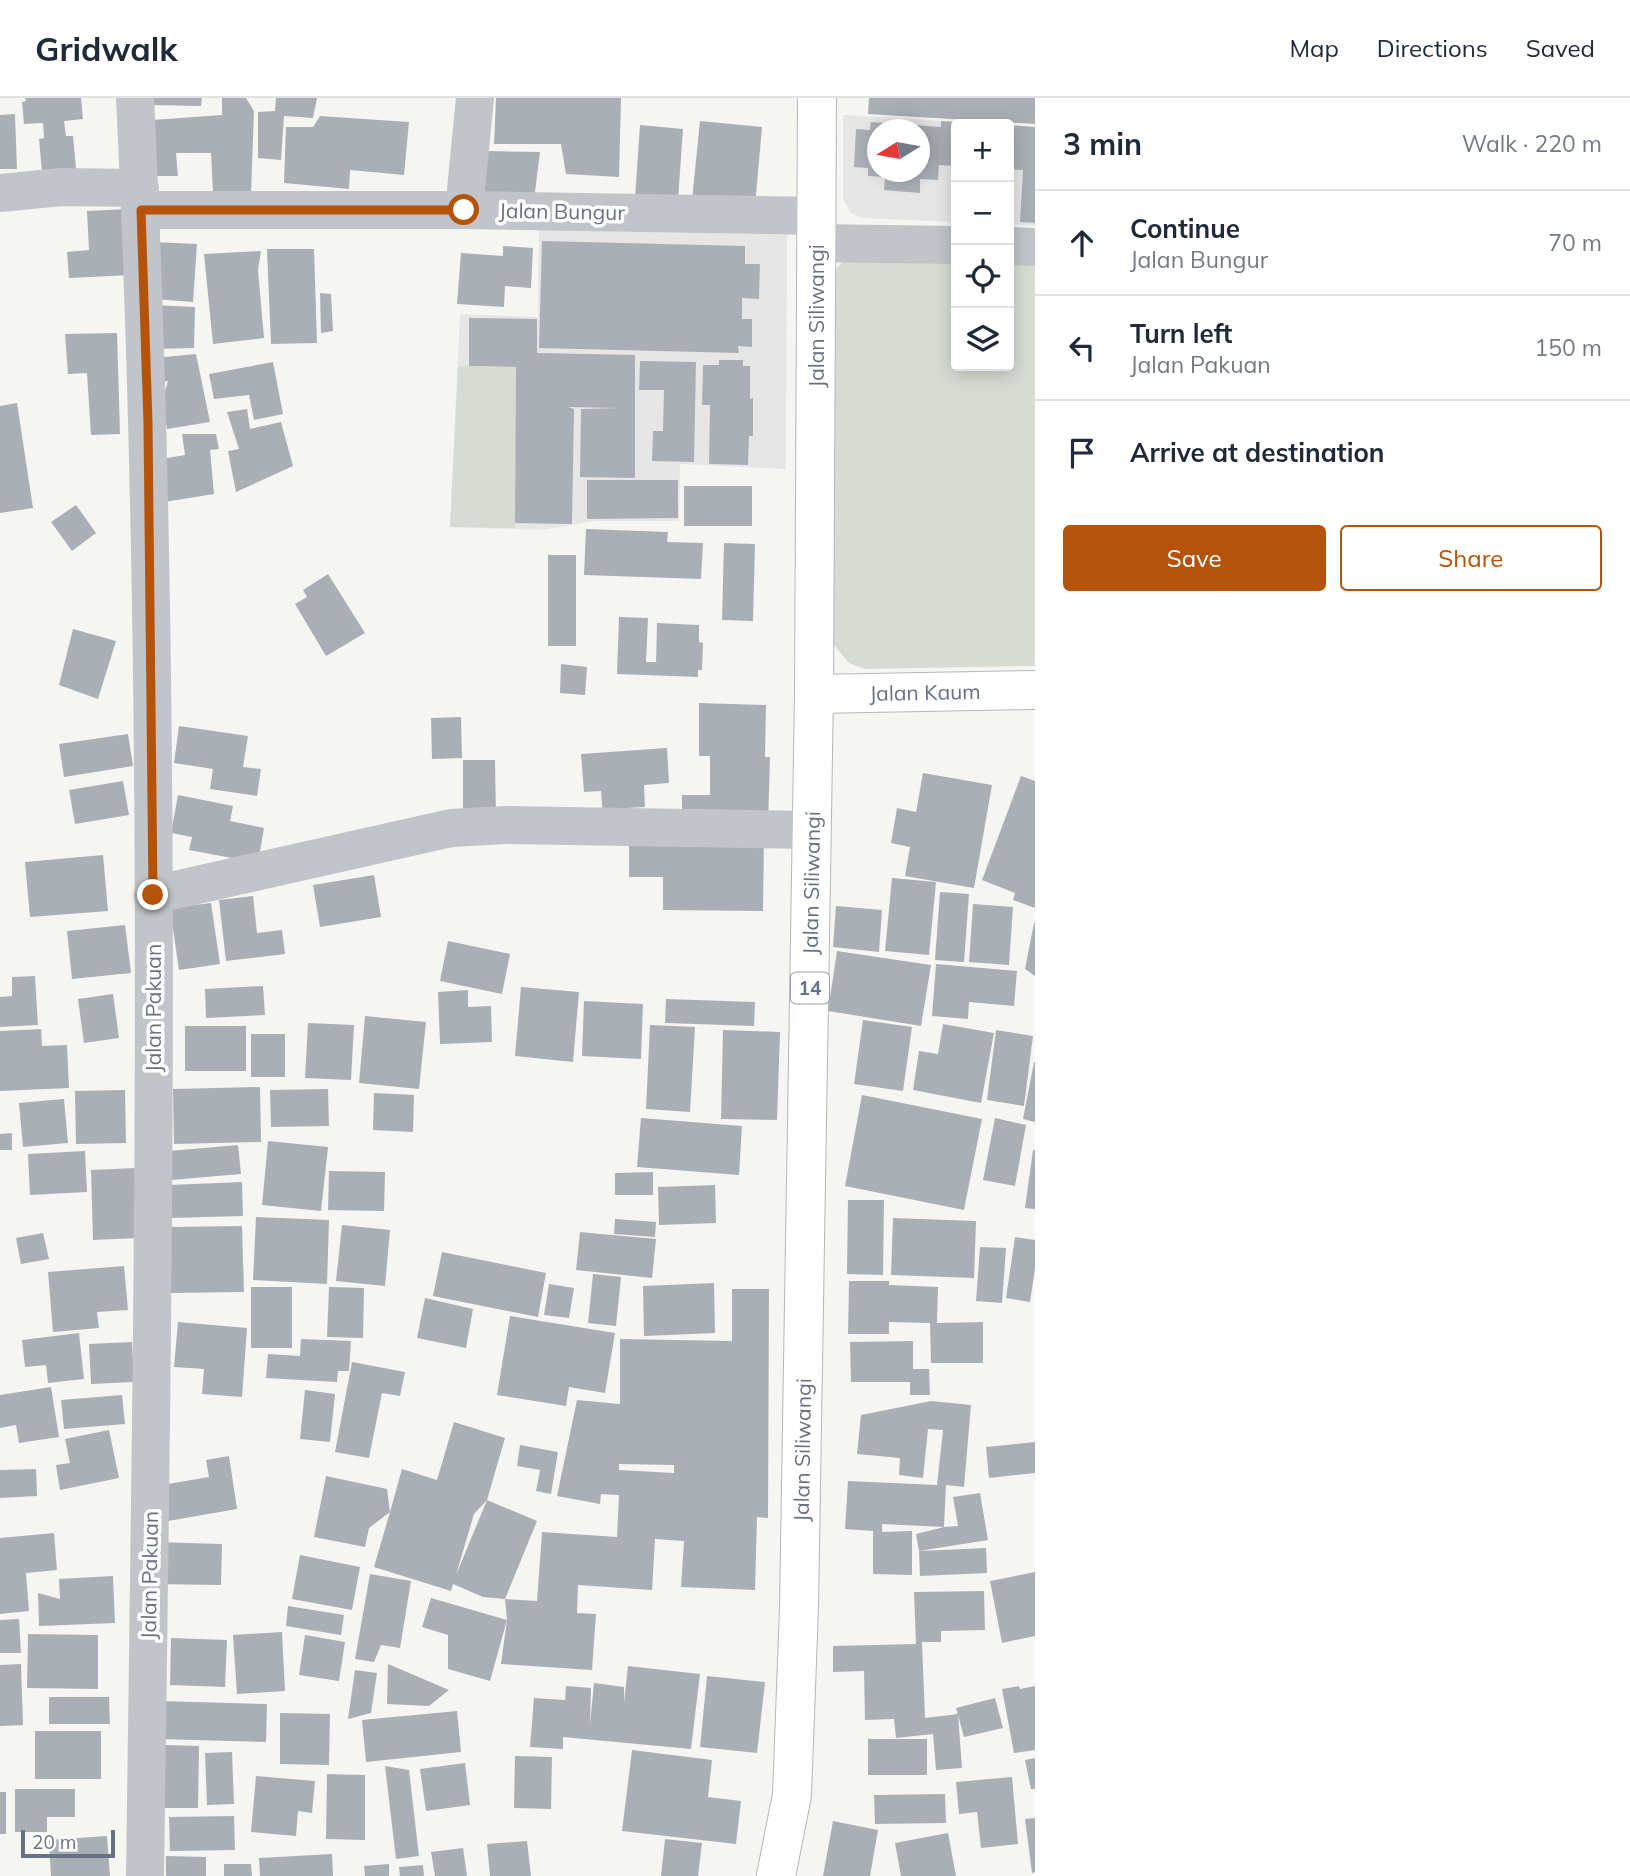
<!DOCTYPE html>
<meta charset="utf-8">
<style>
:root{--surface:#fff;--page:#f2f2f3;--text:#1f2937;--muted:#747a83;--line:#e0e1e3;--accent:#b45309}
body{margin:0;font-family:Mulish,sans-serif;background:var(--page);color:var(--text)}
.controls{position:absolute;right:21px;top:21px;display:grid;overflow:hidden;border-radius:7px;box-shadow:0 4px 18px #0003}
.controls button{width:63px;height:63px;display:grid;place-items:center;padding:0;border:0;border-bottom:2px solid var(--line);background:var(--surface);color:var(--text);font:35px sans-serif}
.compass{position:absolute;left:867px;top:21px;width:63px;height:63px;border-radius:50%;background:var(--surface);box-shadow:0 4px 18px #0003;rotate:259deg}
.scale{position:absolute;left:21px;bottom:18px;width:94px;box-sizing:border-box;padding-left:7px;border:4px solid #677181;border-top:0;font-size:19px;line-height:24px;white-space:nowrap;color:#677181;-webkit-text-stroke:5px #fff;paint-order:stroke}
.stop{position:absolute;width:21px;height:21px;margin:-16px;border:5px solid #b45309;border-radius:50%;background:#fff}
.stop.end{background:#b45309;border-color:#fff;box-shadow:0 2px 7px #0008}
.list{margin:0;padding:0;list-style:none}
h2{display:flex;justify-content:space-between;align-items:center;height:91px;margin:0;padding:0 28px;font-size:30px}
h2 small{font-size:23px;font-weight:400;color:var(--muted)}
.list li{display:grid;grid-template-columns:46px 1fr auto;gap:21px;align-items:center;box-sizing:border-box;height:105px;padding:0 28px;border-top:2px solid var(--line)}
.list b{display:block;font-size:26px;white-space:nowrap}
.list p{margin:0;font-size:23px;white-space:nowrap;color:var(--muted)}
.list em{font-size:23px;font-style:normal;color:var(--muted)}
.actions{display:flex;gap:14px;padding:21px 28px}
.actions a{flex:1;padding:16px 0;border:2px solid var(--accent);border-radius:7px;text-align:center;font-size:24px;color:var(--accent)}
.actions .main{background:var(--accent);color:#fff}
.icon{flex:none;width:38px;height:38px;fill:none;stroke:currentColor;stroke-width:2;stroke-linecap:round;stroke-linejoin:round}
.map{position:relative;flex:none;width:1035px;height:1778px;overflow:hidden}
header{display:flex;align-items:center;gap:42px;box-sizing:border-box;height:98px;padding:0 35px;background:var(--surface);border-bottom:2px solid var(--line)}
header strong{font-size:33px}
nav{display:flex;gap:38px;margin-inline-start:auto;font-size:24px}
main{display:flex}
aside{flex:1;background:var(--surface)}
.map>svg:first-child{display:block}
.built{fill:#e6e6e6;fill-rule:evenodd}
.green{fill:#d6dcd4}
.building{fill:#aaafb6;fill-rule:evenodd}
.lines{fill:none;stroke-linecap:round;stroke-linejoin:round}
.major-casing{stroke:#b5b7bb;stroke-width:40}
.highway-casing{stroke:#b4b6ba;stroke-width:40}
.minor{stroke:#c1c4c8;stroke-width:38}
.major{stroke:#fff;stroke-width:38}
.highway{stroke:#fff;stroke-width:38}
.route{stroke:#b45309;stroke-width:9}
.labels{text-anchor:middle;dominant-baseline:central;stroke-width:7;stroke-linejoin:round;paint-order:stroke}
.shield{fill:#fff;stroke:#959ca7;stroke-width:2}
.shield-label{font-size:19px;font-weight:bold;fill:#677181}
.street-label{font-size:21px;fill:#677181;stroke:#fff}
</style>
<header>
<strong>Gridwalk</strong>
<nav><a>Map</a><a>Directions</a><a>Saved</a></nav>
</header>
<main>
<div class="map">
<svg width="1035" height="1778" viewBox="0 0 1035 1778">
<rect width="100%" height="100%" fill="#f5f6f2"/>
<!-- built -->
<g class="built">
<path d="M843,17L995,26H956V124L862,120L851,115L843,101ZM878,32H920V74H878Z"/>
<polygon points="1009,27 1035,29 1035,128 1009,126"/>
<polygon points="539,127 787,137 786,371 680,366 679,423 595,423 541,432 450,429 460,216 538,219"/>
</g>
<!-- green -->
<g class="green">
<polygon points="956,160 956,268 1009,268 1009,161 1035,162 1035,568 865,571 849,565 832,545 832,181 837,170 845,161"/>
<polygon points="458,268 516,269 515,430 450,429"/>
</g>
<!-- building -->
<g class="building">
<polygon points="25,0 81,0 83,21 64,23 66,38 73,38 76,71 42,74 39,41 44,40 43,25 24,26 22,4 26,3"/>
<polygon points="151,0 202,0 201,8 151,7"/>
<polygon points="222,0 246,0 254,13 251,95 213,95 211,55 176,55 178,78 151,78 152,22 222,17"/>
<polygon points="276,0 317,0 313,20 284,18 281,62 258,60 258,14 275,13"/>
<polygon points="496,0 621,0 619,79 566,76 561,46 494,46"/>
<polygon points="869,0 1035,0 1035,26 868,16"/>
<polygon points="15,16 17,71 0,71 0,17"/>
<polygon points="320,18 409,24 404,77 350,72 349,91 284,85 286,29 313,29"/>
<polygon points="700,23 762,29 755,108 692,102"/>
<path d="M941,23L956,24V68L939,67L938,82L920,81V95L884,92L885,79L868,78V70L854,69L856,31L870,32L871,24L941,29ZM878,32H920V74H878Z"/>
<polygon points="640,27 683,31 678,102 635,100"/>
<polygon points="1009,27 1035,29 1035,125 1020,124 1023,72 1009,71"/>
<polygon points="488,53 540,54 534,102 481,99"/>
<polygon points="127,111 131,177 69,180 67,154 89,152 87,113"/>
<polygon points="542,143 745,148 745,166 760,166 759,201 742,200 742,221 752,221 752,249 738,248 739,255 539,250"/>
<polygon points="154,144 197,146 193,204 154,201"/>
<polygon points="503,148 533,150 531,190 505,188 504,209 457,206 461,155 503,158"/>
<polygon points="267,151 314,151 317,245 271,246"/>
<polygon points="261,153 258,172 264,240 213,246 204,156"/>
<polygon points="320,195 331,196 333,233 321,235"/>
<polygon points="153,207 195,209 194,250 154,251"/>
<polygon points="469,220 537,221 537,255 635,257 635,380 580,379 581,311 618,310 568,309 574,311 572,426 515,425 516,269 469,268"/>
<polygon points="117,235 120,336 91,337 87,275 68,276 65,236"/>
<polygon points="196,256 210,324 167,331 162,303 168,283 157,285 154,260"/>
<polygon points="719,262 743,262 743,268 750,268 750,301 753,300 753,338 749,338 748,367 709,366 710,307 702,307 703,267 719,267"/>
<polygon points="640,263 696,264 694,364 652,363 653,333 663,333 664,292 639,292"/>
<polygon points="273,264 283,316 254,322 249,297 214,301 209,276"/>
<polygon points="17,305 33,410 0,415 0,308"/>
<polygon points="247,311 250,331 281,324 293,368 236,394 228,353 239,351 227,314"/>
<polygon points="182,336 216,336 219,351 210,352 214,396 164,404 161,361 185,357"/>
<polygon points="587,382 678,382 678,420 587,421"/>
<rect x="684" y="388" width="68" height="40"/>
<polygon points="76,407 96,435 72,453 51,424"/>
<polygon points="586,431 668,434 667,444 703,445 701,481 584,477"/>
<polygon points="724,445 755,446 753,523 722,522"/>
<rect x="548" y="457" width="28" height="91"/>
<polygon points="328,476 365,535 326,558 295,506 307,499 303,492"/>
<polygon points="619,519 648,520 646,564 656,564 657,525 699,527 699,544 703,545 702,572 698,572 698,579 617,576"/>
<polygon points="73,531 116,543 98,601 59,587"/>
<polygon points="561,566 587,569 585,597 560,595"/>
<polygon points="699,605 766,607 765,659 770,659 768,727 682,726 682,697 710,697 710,658 699,658"/>
<polygon points="461,619 462,660 432,661 431,620"/>
<polygon points="179,628 248,638 243,669 261,671 257,698 210,691 213,671 174,665"/>
<polygon points="128,636 133,668 64,679 59,646"/>
<polygon points="667,650 669,685 644,687 645,709 626,710 603,719 601,693 584,694 581,656"/>
<polygon points="463,662 495,662 496,721 463,720"/>
<polygon points="923,675 992,687 974,790 905,778 910,749 891,745 897,710 916,714"/>
<polygon points="1021,678 1035,683 1035,810 1013,802 1015,795 982,782"/>
<polygon points="123,683 129,717 75,726 69,692"/>
<polygon points="178,697 233,708 230,723 264,730 258,765 189,752 192,739 171,735"/>
<polygon points="629,733 764,734 763,813 663,812 663,779 629,779"/>
<polygon points="103,757 108,813 30,819 25,764"/>
<polygon points="374,777 381,819 320,829 313,787"/>
<polygon points="892,780 936,784 929,857 885,853"/>
<polygon points="940,794 969,796 964,864 935,862"/>
<polygon points="253,798 257,835 282,832 285,856 226,863 219,802"/>
<polygon points="211,805 220,866 179,872 170,810"/>
<polygon points="973,806 1013,809 1009,867 969,864"/>
<polygon points="836,808 882,812 879,854 833,849"/>
<polygon points="1034,825 1035,825 1035,878 1025,871"/>
<polygon points="125,827 131,875 72,881 67,833"/>
<polygon points="448,843 510,856 502,896 440,883"/>
<polygon points="837,853 931,867 921,928 828,913"/>
<polygon points="936,866 1017,873 1014,908 969,904 968,921 932,918"/>
<polygon points="35,878 38,927 0,929 0,899 12,898 12,879"/>
<polygon points="263,888 265,917 206,920 205,891"/>
<polygon points="521,889 579,894 573,964 515,958"/>
<polygon points="468,892 468,909 491,908 492,944 440,946 438,894"/>
<polygon points="113,896 119,940 84,945 78,901"/>
<polygon points="666,901 755,904 754,928 665,925"/>
<polygon points="584,903 643,906 641,961 582,958"/>
<polygon points="365,918 426,924 419,991 359,985"/>
<polygon points="863,922 912,929 903,993 854,986"/>
<polygon points="308,925 354,927 351,982 305,980"/>
<polygon points="943,926 994,935 981,1005 913,992 919,953 938,956"/>
<polygon points="650,927 695,929 690,1014 646,1011"/>
<rect x="185" y="928" width="61" height="45"/>
<polygon points="41,931 42,948 67,947 69,990 0,993 0,933"/>
<polygon points="723,932 780,934 777,1022 721,1021"/>
<polygon points="996,932 1033,938 1024,1008 987,1002"/>
<rect x="251" y="936" width="34" height="43"/>
<polygon points="1034,964 1035,964 1035,1024 1023,1021"/>
<polygon points="260,989 261,1044 174,1046 173,991"/>
<polygon points="328,991 329,1028 271,1029 270,992"/>
<polygon points="125,992 126,1045 76,1046 75,993"/>
<polygon points="374,995 414,997 413,1034 373,1032"/>
<polygon points="862,997 982,1021 964,1112 845,1088"/>
<polygon points="64,1001 68,1045 23,1049 19,1005"/>
<polygon points="641,1020 742,1028 739,1077 637,1069"/>
<polygon points="995,1020 1026,1027 1015,1088 983,1082"/>
<polygon points="12,1035 12,1052 0,1052 0,1036"/>
<polygon points="268,1043 328,1049 321,1113 262,1107"/>
<polygon points="238,1047 241,1076 171,1082 169,1053"/>
<polygon points="1033,1052 1035,1052 1035,1111 1025,1110"/>
<polygon points="85,1053 87,1094 30,1097 28,1056"/>
<polygon points="136,1070 138,1140 93,1142 91,1072"/>
<polygon points="329,1073 385,1074 384,1113 328,1112"/>
<polygon points="653,1074 653,1097 615,1097 615,1075"/>
<polygon points="242,1084 243,1118 170,1120 169,1087"/>
<polygon points="715,1087 716,1125 659,1127 658,1089"/>
<polygon points="848,1102 884,1102 883,1177 847,1176"/>
<polygon points="256,1119 329,1122 327,1186 253,1182"/>
<polygon points="893,1120 976,1123 974,1180 891,1177"/>
<polygon points="615,1121 656,1124 655,1139 614,1136"/>
<polygon points="342,1127 390,1132 385,1188 336,1183"/>
<polygon points="242,1128 244,1194 171,1195 169,1129"/>
<polygon points="580,1134 656,1141 652,1180 576,1172"/>
<polygon points="43,1135 49,1161 21,1166 16,1140"/>
<polygon points="1015,1139 1035,1142 1035,1171 1030,1204 1006,1200"/>
<polygon points="980,1149 1006,1150 1002,1205 976,1203"/>
<polygon points="442,1154 546,1175 538,1219 433,1198"/>
<polygon points="124,1168 128,1212 97,1214 99,1230 53,1234 48,1174"/>
<polygon points="593,1176 621,1179 616,1228 588,1225"/>
<polygon points="849,1183 889,1183 889,1187 938,1189 937,1225 983,1224 983,1265 931,1265 930,1225 889,1224 889,1236 848,1236"/>
<polygon points="714,1185 715,1235 644,1238 643,1188"/>
<polygon points="549,1186 574,1190 569,1220 544,1217"/>
<rect x="251" y="1189" width="41" height="61"/>
<polygon points="329,1189 364,1190 363,1240 327,1239"/>
<path d="M732,1191H769L768,1420L757,1419L755,1492L681,1489L684,1443L655,1441L652,1492L578,1487L577,1515L596,1516L592,1572L501,1566L507,1522L505,1501L537,1503L542,1434L617,1439L619,1397L601,1396L600,1406L557,1398L577,1302L620,1306V1241L732,1243ZM619,1366L674,1367V1375L619,1372Z"/>
<polygon points="425,1200 473,1211 466,1250 417,1240"/>
<polygon points="510,1218 615,1235 605,1295 569,1289 566,1308 497,1297"/>
<polygon points="178,1224 247,1230 242,1299 202,1296 204,1271 174,1269"/>
<polygon points="79,1235 84,1281 48,1285 46,1267 25,1269 22,1242"/>
<polygon points="301,1241 351,1243 349,1273 338,1273 337,1284 266,1280 268,1256 300,1258"/>
<polygon points="913,1243 913,1271 929,1271 930,1297 910,1297 910,1284 851,1284 850,1244"/>
<polygon points="132,1244 134,1284 91,1286 89,1246"/>
<polygon points="352,1264 405,1274 400,1298 382,1295 369,1360 335,1354"/>
<polygon points="51,1289 59,1339 19,1345 16,1327 0,1330 0,1297"/>
<polygon points="305,1292 335,1296 330,1344 300,1341"/>
<polygon points="122,1297 125,1326 64,1331 61,1302"/>
<polygon points="931,1303 971,1307 964,1389 946,1387 944,1429 882,1426 882,1434 912,1433 912,1477 873,1476 873,1433 845,1431 848,1383 937,1387 943,1332 928,1331 923,1380 899,1377 900,1360 857,1356 861,1317"/>
<path d="M454,1324L505,1340L487,1402L537,1423L505,1501L483,1499L453,1486L451,1493L374,1469L390,1414L369,1430L365,1449L314,1439L326,1378L387,1391L390,1414L402,1371L437,1382ZM487,1402L456,1477L474,1416Z"/>
<polygon points="109,1332 119,1380 60,1392 56,1367 70,1365 65,1341"/>
<polygon points="1035,1344 1035,1375 989,1380 986,1349"/>
<polygon points="520,1347 558,1354 551,1396 536,1393 540,1372 517,1368"/>
<polygon points="229,1358 237,1411 168,1423 162,1387 209,1379 206,1362"/>
<polygon points="36,1371 37,1398 0,1400 0,1372"/>
<polygon points="980,1395 988,1442 919,1453 916,1436 944,1429 958,1428 953,1399"/>
<polygon points="54,1435 57,1472 26,1475 29,1513 0,1516 0,1440"/>
<polygon points="154,1444 222,1446 221,1487 153,1486"/>
<polygon points="986,1450 987,1475 920,1478 919,1453"/>
<polygon points="300,1457 360,1469 352,1512 292,1501"/>
<polygon points="1035,1474 1035,1538 1002,1545 990,1483"/>
<polygon points="370,1476 411,1483 400,1550 381,1547 374,1564 355,1561"/>
<polygon points="113,1478 115,1525 39,1528 38,1495 60,1501 59,1481"/>
<polygon points="984,1493 985,1532 941,1533 941,1544 922,1544 925,1620 958,1616 962,1670 936,1672 933,1636 896,1640 894,1621 865,1622 864,1573 833,1574 833,1548 916,1546 914,1494"/>
<polygon points="431,1500 507,1522 490,1583 448,1571 448,1537 422,1529"/>
<polygon points="288,1508 344,1517 341,1537 286,1528"/>
<polygon points="19,1521 21,1555 0,1555 0,1522"/>
<polygon points="282,1534 285,1593 237,1596 233,1537"/>
<polygon points="28,1536 98,1537 98,1591 27,1590"/>
<polygon points="305,1537 345,1544 339,1583 299,1577"/>
<polygon points="171,1540 227,1542 225,1589 170,1587"/>
<polygon points="21,1566 23,1627 0,1628 0,1567"/>
<polygon points="388,1566 449,1592 429,1608 387,1606"/>
<polygon points="628,1568 700,1576 691,1651 563,1639 563,1651 530,1649 534,1600 565,1602 566,1588 591,1590 590,1626 594,1585 624,1589 624,1604"/>
<polygon points="355,1572 377,1575 371,1615 348,1621"/>
<polygon points="707,1578 765,1584 757,1655 700,1649"/>
<polygon points="1019,1588 1020,1591 1035,1588 1035,1652 1014,1655 1002,1591"/>
<polygon points="49,1599 109,1599 110,1626 49,1626"/>
<polygon points="995,1600 1003,1630 964,1639 956,1610"/>
<polygon points="159,1603 267,1606 266,1644 158,1641"/>
<polygon points="457,1613 461,1654 366,1664 362,1622"/>
<polygon points="280,1615 330,1616 329,1667 280,1666"/>
<rect x="35" y="1633" width="66" height="48"/>
<rect x="868" y="1641" width="59" height="36"/>
<polygon points="165,1647 199,1648 198,1710 164,1710"/>
<polygon points="632,1652 712,1662 708,1699 741,1703 736,1746 622,1733"/>
<polygon points="232,1654 234,1706 207,1707 205,1655"/>
<polygon points="515,1658 552,1659 551,1711 514,1710"/>
<polygon points="1035,1660 1035,1691 1031,1691 1025,1662"/>
<polygon points="465,1665 470,1707 426,1713 420,1671"/>
<polygon points="385,1668 409,1672 419,1758 396,1761"/>
<polygon points="327,1676 365,1677 365,1742 326,1741"/>
<polygon points="256,1678 315,1683 312,1715 298,1713 296,1738 251,1734"/>
<polygon points="1012,1679 1018,1746 981,1750 977,1714 959,1716 956,1684"/>
<polygon points="15,1691 75,1691 75,1719 47,1719 47,1734 15,1734"/>
<rect x="0" y="1694" width="6" height="42"/>
<polygon points="945,1696 946,1725 875,1726 874,1697"/>
<polygon points="234,1718 235,1752 170,1753 169,1719"/>
<polygon points="1035,1720 1035,1774 1032,1775 1025,1721"/>
<polygon points="833,1723 878,1732 870,1778 823,1778"/>
<polygon points="948,1735 956,1778 901,1778 895,1745"/>
<polygon points="107,1738 110,1778 51,1778 49,1742"/>
<polygon points="665,1741 702,1745 698,1778 661,1778"/>
<polygon points="527,1743 531,1778 490,1778 487,1746"/>
<polygon points="463,1750 467,1778 435,1778 431,1754"/>
<polygon points="332,1756 333,1778 260,1778 259,1760"/>
<polygon points="166,1758 206,1759 206,1778 166,1778"/>
<polygon points="224,1766 251,1766 252,1778 224,1778"/>
<polygon points="389,1766 389,1778 365,1778 364,1768"/>
<polygon points="423,1767 424,1778 400,1778 399,1769"/>
</g>
<g class="lines">
<!-- major casing -->
<g class="major-casing">
<polyline id="major" points="814,596 1035,592"/>
</g>
<!-- highway casing -->
<g class="highway-casing">
<polyline id="highway" points="776,1778 792,1697 799,1510 814,596 817,0"/>
</g>
<!-- minor -->
<g class="minor">
<path d="M135,0C164,592 153,1186 145,1778"/>
<polyline points="0,95 61,89 140,90"/>
<polyline points="141,112 464,112 816,118"/>
<polyline points="464,112 475,0"/>
<polyline points="816,145 956,147"/>
<polyline points="1009,148 1035,149"/>
<polyline points="153,797 451,730 506,727 812,732"/>
</g>
<!-- major -->
<use href="#major" class="major"/>
<!-- highway -->
<use href="#highway" class="highway"/>
</g>
<g class="lines">
<!-- route -->
<polyline class="route" points="153,797 148,325 141,112 464,112"/>
</g>
<g class="labels">
<!-- shield labels -->
<rect class="shield" x="791" y="874.5" width="38" height="31" rx="5"/>
<g class="shield-label">
<text x="810" y="890">14</text>
</g>
<!-- street labels -->
<g class="street-label">
<text transform="translate(562 113) rotate(1)">Jalan Bungur</text>
<text transform="translate(816 218) rotate(-90)">Jalan Siliwangi</text>
<text transform="translate(925 594) rotate(-1)">Jalan Kaum</text>
<text transform="translate(811 785) rotate(-89)">Jalan Siliwangi</text>
<text transform="translate(153 910) rotate(-90)">Jalan Pakuan</text>
<text transform="translate(802 1352) rotate(-89)">Jalan Siliwangi</text>
<text transform="translate(149 1477) rotate(-89)">Jalan Pakuan</text>
</g>
</g>
</svg>
<div class="controls">
<button>+</button>
<button>−</button>
<button><svg class="icon" aria-label="locate" viewBox="0 0 24 24"><circle cx="12" cy="12" r="6"/><path d="M12 2v4M12 18v4M2 12h4M18 12h4"/></svg></button>
<button><svg class="icon" aria-label="layers" viewBox="0 0 24 24"><path d="M12 4l9 5-9 5-9-5zM3 14l9 5 9-5"/></svg></button>
</div>
<svg class="compass" viewBox="-18 -18 36 36"><path d="M0-13l5 13h-10z" fill="#e53935"/><path d="M0 13l5-13h-10z" fill="#747a83"/></svg>
<div class="scale">20 m</div>
<div class="stop" style="left:464px;top:112px"></div>
<div class="stop end" style="left:153px;top:797px"></div>
</div>
<aside>
<h2>3 min<small>Walk · 220 m</small></h2>
<ul class="list">
<li><svg class="icon" aria-label="ahead" viewBox="0 0 24 24"><path d="M12 20V5M6 11l6-6 6 6"/></svg><div><b>Continue</b><p>Jalan Bungur</p></div><em>70 m</em></li>
<li><svg class="icon" aria-label="left" viewBox="0 0 24 24"><path d="M17 20v-9H6M10 6l-5 5 5 5"/></svg><div><b>Turn left</b><p>Jalan Pakuan</p></div><em>150 m</em></li>
<li><svg class="icon" aria-label="arrive" viewBox="0 0 24 24"><path d="M6 21V4h12l-3 4 3 4H6"/></svg><div><b>Arrive at destination</b></div></li>
</ul>
<div class="actions"><a class="main">Save</a><a>Share</a></div>
</aside>
</main>
